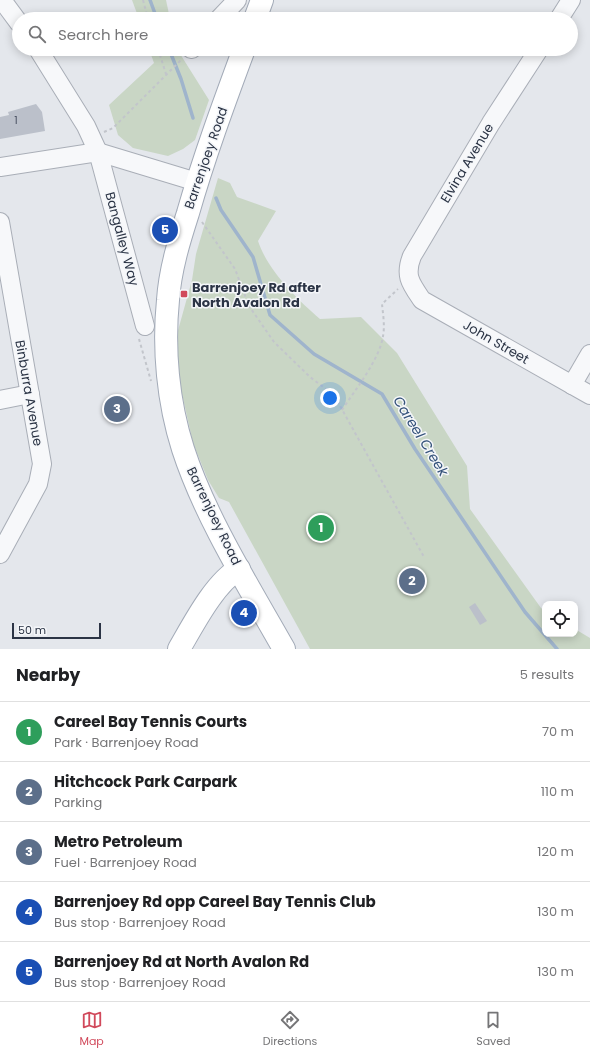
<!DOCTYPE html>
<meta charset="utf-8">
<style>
:root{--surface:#fff;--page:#f6f6f6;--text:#202124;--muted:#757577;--line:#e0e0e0;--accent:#d1495b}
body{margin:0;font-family:Poppins,sans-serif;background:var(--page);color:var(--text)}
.controls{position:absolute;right:12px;bottom:12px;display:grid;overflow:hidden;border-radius:8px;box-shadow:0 2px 10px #0003}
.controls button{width:36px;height:36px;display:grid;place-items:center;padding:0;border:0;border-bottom:1px solid var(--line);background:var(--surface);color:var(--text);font:20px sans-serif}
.scale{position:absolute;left:12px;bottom:10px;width:89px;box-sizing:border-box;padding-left:4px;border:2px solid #2b3445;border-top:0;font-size:11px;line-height:14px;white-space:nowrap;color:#2b3445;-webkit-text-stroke:3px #f4f6f9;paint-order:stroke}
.you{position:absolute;left:330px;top:398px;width:14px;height:14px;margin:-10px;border:3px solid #fff;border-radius:50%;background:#1a73e8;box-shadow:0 0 0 6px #1a73e833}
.badge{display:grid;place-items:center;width:26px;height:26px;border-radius:50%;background:var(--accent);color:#fff;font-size:13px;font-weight:700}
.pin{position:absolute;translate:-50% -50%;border:2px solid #fff;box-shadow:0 1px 4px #0006}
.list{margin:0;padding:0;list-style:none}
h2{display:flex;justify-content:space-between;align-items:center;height:52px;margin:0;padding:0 16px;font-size:17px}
h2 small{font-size:13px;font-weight:400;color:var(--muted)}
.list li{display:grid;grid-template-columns:26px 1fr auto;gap:12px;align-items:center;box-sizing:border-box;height:60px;padding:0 16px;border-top:1px solid var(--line)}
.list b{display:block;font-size:15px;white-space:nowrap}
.list p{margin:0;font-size:13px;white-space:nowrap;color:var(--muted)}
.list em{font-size:13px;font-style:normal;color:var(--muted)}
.icon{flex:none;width:22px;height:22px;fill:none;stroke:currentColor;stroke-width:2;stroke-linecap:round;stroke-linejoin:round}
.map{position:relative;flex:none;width:590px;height:649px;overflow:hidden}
.search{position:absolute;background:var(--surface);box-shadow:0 2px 10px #0003;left:12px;right:12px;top:12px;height:44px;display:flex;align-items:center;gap:10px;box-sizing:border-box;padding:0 14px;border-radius:22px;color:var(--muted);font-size:15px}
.sheet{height:352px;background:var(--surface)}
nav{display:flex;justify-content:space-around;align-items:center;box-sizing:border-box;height:56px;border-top:1px solid var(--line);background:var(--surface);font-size:11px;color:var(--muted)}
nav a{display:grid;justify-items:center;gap:2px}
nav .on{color:var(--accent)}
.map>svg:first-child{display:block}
.green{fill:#c9d6c5}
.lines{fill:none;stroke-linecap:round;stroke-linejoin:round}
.stream{stroke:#9fb4cc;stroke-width:3.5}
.building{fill:#bbc0ca}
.minor-casing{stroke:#a9aeb7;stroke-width:20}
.major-casing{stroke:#a3abb8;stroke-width:24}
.path{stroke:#c2c5cb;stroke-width:2;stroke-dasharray:3 3;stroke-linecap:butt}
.minor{stroke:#f7f8fa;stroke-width:18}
.major{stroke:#fff;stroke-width:22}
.poi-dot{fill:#d1495b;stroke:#f4f6f9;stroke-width:1.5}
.labels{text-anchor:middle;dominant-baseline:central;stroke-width:3;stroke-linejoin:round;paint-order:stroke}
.number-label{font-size:11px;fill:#4f5766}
.street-label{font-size:13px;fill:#2b3445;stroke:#f4f6f9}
.poi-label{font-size:13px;font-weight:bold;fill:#2b3445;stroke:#f4f6f9;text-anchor:start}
.water-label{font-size:14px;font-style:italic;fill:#34527a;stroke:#f4f6f9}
</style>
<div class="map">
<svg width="590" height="649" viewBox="0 0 590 649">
<rect width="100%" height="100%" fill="#e4e7ec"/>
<!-- green -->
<g class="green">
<polygon points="132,0 166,0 170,19 139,19"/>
<polygon points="149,49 177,49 209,100 195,140 183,149 168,156 133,148 118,135 109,105 154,63"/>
<path d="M218,178L230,183L237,197L276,211L258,241C268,271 297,299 320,319L361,317L397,353L467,466L470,509L541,608L545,611V634H575V629L590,638V649H310L229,502L219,498L208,480L193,443L178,376L177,334L192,280L196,254Z"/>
</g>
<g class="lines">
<!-- stream -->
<g class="stream">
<polyline points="150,0 157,19"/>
<polyline points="169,49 181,79 193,118"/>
<polyline points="216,198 221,210 253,257 270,315 314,354 382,394 415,449 525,612 557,649"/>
</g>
</g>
<!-- building -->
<g class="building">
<polygon points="36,104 42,112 45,131 0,139 0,117 9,115 8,112"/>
<polygon points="475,603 487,621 480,625 469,607"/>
</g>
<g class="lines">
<!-- minor casing -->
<g class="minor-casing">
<g id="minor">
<polyline points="2,0 19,23"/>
<polyline points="219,19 237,0"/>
<polyline points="559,19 571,0"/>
<polyline points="38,49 86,126 98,152 145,326"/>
<polyline points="191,49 192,49"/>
<path d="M539,49L491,123L412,256C404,276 411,284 422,300L590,395"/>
<polyline points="0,167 98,152 197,182"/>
<polyline points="0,222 42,464 38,484 0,554"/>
<polyline points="572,385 590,354"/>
<polyline points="0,400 30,394"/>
</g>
</g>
<!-- major casing -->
<g class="major-casing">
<g id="major">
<polyline points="255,19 262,0"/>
<path d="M244,49C224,103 204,157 188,213C179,241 170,270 168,300C163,349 168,402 183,449C205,517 249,587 284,649"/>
<path d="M179,649C193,625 215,582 239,569"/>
</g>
</g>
<!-- path -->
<g class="path">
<polyline points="143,0 148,19"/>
<polyline points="158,49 166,74"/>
<polyline points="104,132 113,128 182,59"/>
<polyline points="202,222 235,269 249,306 274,342 310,377 334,395 424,557"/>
<polyline points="139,339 151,381"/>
<path d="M342,410C355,390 380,359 383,336C385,326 383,314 382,304L398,289"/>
</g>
<!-- minor -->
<use href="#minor" class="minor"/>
<!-- major -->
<use href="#major" class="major"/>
</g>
<!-- markers -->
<rect class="poi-dot" x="180" y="290" width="8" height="8" rx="2"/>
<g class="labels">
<!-- number labels -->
<g class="number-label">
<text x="16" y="120">1</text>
</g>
<!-- street labels -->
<g class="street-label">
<text transform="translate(206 158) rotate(-71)">Barrenjoey Road</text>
<text transform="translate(467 163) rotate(-59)">Elvina Avenue</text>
<text transform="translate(122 239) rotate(75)">Bangalley Way</text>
<text transform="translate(496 342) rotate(30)">John Street</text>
<text transform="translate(29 393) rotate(80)">Binburra Avenue</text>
<text transform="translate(214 516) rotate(64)">Barrenjoey Road</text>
</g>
<!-- poi labels -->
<g class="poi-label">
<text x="192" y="287">Barrenjoey Rd after<tspan x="192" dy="15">North Avalon Rd</tspan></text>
</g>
<!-- water labels -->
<g class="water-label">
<text transform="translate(421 436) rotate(58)">Careel Creek</text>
</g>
</g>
</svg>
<div class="controls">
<button><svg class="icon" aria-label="locate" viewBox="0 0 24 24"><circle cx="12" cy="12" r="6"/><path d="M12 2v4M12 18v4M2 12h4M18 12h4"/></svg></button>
</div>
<div class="scale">50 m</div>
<div class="you"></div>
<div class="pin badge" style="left:321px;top:528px;background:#2e9e5b">1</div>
<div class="pin badge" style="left:412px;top:581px;background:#5c6f8a">2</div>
<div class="pin badge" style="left:117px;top:409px;background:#5c6f8a">3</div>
<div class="pin badge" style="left:244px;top:613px;background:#1a4fb4">4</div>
<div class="pin badge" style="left:165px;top:230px;background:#1a4fb4">5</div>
<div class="search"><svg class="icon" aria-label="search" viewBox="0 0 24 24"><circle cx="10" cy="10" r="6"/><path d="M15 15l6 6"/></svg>Search here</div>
</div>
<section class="sheet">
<h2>Nearby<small>5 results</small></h2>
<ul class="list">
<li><span class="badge" style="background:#2e9e5b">1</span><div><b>Careel Bay Tennis Courts</b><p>Park · Barrenjoey Road</p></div><em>70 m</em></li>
<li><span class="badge" style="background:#5c6f8a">2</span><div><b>Hitchcock Park Carpark</b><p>Parking</p></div><em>110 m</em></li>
<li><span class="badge" style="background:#5c6f8a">3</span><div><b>Metro Petroleum</b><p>Fuel · Barrenjoey Road</p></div><em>120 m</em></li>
<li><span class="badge" style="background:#1a4fb4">4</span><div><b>Barrenjoey Rd opp Careel Bay Tennis Club</b><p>Bus stop · Barrenjoey Road</p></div><em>130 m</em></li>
<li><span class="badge" style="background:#1a4fb4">5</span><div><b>Barrenjoey Rd at North Avalon Rd</b><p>Bus stop · Barrenjoey Road</p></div><em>130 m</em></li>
</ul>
</section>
<nav>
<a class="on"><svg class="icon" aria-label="map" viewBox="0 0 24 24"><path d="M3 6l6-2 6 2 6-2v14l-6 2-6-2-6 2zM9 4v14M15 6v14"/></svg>Map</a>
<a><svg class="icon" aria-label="directions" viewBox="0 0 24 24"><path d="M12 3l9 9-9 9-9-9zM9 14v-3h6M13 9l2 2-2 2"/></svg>Directions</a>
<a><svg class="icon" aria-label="saved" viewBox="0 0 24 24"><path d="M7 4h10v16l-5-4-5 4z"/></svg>Saved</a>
</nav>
